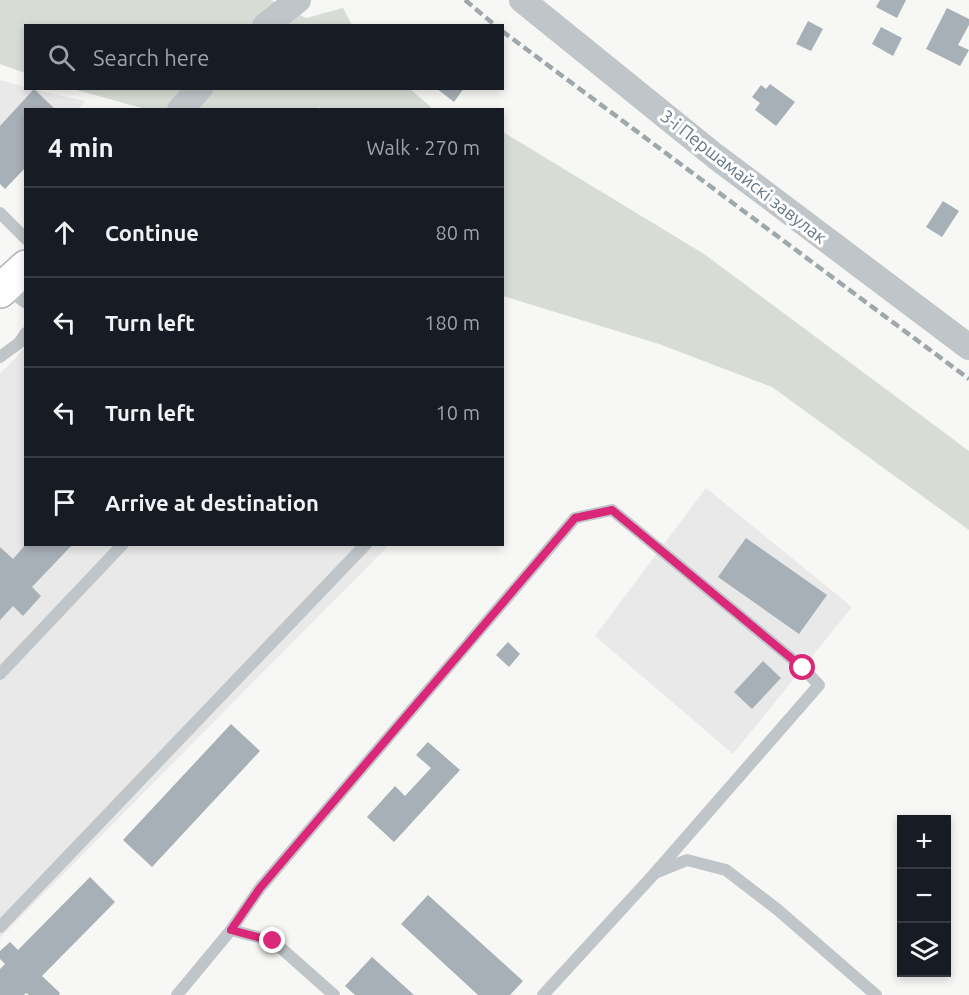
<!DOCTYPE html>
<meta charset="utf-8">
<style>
:root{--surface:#171b24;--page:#20242c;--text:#f1f3f6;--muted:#9ea1a6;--line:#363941}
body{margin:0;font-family:Ubuntu,sans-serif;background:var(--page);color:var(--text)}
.controls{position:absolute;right:18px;bottom:18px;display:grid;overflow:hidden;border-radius:0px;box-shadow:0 3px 9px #0003}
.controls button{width:54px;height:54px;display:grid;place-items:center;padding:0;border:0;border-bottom:2px solid var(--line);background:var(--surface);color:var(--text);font:30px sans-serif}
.stop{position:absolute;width:18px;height:18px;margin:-14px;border:4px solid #db2777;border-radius:50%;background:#fff}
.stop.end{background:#db2777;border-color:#fff;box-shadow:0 2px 6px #0008}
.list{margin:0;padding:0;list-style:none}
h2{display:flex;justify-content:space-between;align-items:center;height:78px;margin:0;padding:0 24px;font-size:26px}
h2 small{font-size:20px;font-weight:400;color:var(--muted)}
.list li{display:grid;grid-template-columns:39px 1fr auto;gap:18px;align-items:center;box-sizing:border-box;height:90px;padding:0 24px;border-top:2px solid var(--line)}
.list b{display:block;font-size:22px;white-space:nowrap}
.list em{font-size:20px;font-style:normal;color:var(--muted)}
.icon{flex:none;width:33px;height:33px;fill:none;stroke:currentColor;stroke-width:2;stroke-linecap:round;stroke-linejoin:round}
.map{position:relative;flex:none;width:969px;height:995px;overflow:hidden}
.search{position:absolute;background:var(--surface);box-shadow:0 3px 9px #0003;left:24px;top:24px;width:480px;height:66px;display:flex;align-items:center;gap:15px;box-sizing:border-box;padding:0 21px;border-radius:0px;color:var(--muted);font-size:22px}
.panel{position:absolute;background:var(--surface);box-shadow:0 3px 9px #0003;left:24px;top:108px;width:480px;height:438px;border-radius:0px}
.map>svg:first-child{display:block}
.built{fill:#e8e9e8}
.green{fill:#d7dcd4}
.building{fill:#a7b0b6}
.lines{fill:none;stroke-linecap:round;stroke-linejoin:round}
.secondary-casing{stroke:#b0b7bc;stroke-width:36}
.lane{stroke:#c0c5c9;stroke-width:12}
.street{stroke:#c0c5c9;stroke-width:26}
.secondary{stroke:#fff;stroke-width:33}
.rail{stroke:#9fa7ad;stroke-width:4.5;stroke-dasharray:9 4.5;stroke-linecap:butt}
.route{stroke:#db2777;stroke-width:8}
.labels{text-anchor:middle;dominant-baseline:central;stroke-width:6;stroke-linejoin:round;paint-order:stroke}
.street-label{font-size:18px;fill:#667886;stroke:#fff}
</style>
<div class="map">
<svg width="969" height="995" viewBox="0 0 969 995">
<rect width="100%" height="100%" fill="#f7f8f5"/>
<!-- built -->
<g class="built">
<polygon points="0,80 25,87 26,88 85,101 78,109 26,110 0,184"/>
<polygon points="25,348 26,544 389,545 0,938 0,374"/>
<polygon points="706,488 852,607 733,754 595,636"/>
</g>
<!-- green -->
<g class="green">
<polygon points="0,0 271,0 306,18 343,8 352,25 26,26 25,73 0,64"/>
<polygon points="73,89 410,89 433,109 323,110 319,107 317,110 149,110"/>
<polygon points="503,132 704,254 969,451 969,530 772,387 659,344 503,296"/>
</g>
<!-- building -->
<g class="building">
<polygon points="880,0 906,0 897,18 876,7"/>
<polygon points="947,8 969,19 969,25 958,45 969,50 960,66 926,49"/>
<polygon points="808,21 823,29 811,51 796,44"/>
<polygon points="881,27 902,38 893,56 872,44"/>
<polygon points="770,84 795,102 776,126 755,110 760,103 752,97 761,85 766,89"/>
<polygon points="436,88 464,88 454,102"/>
<polygon points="34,89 56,110 26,110 26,167 5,189 0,184 0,126"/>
<polygon points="943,201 959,211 942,237 926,227"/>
<polygon points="746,538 827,595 799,634 718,577"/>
<polygon points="26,544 73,544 32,587 41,596 23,616 13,606 0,620 0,547 13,559"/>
<polygon points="508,642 520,654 509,667 496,655"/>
<polygon points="763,661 781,678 752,709 734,692"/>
<polygon points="231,724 260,751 152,867 123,840"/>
<polygon points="428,742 460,770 394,842 367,817 395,786 405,796 431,768 416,755"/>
<polygon points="90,877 115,902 42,976 60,993 59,995 29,995 26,993 24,995 0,995 0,969 5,964 0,959 0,951 10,942 18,950"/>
<polygon points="428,895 523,981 510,995 478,995 401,924"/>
<polygon points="372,957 414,995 355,995 345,986"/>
</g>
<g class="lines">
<!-- secondary casing -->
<g class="secondary-casing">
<polyline id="secondary" points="0,291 26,267"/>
</g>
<!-- lane -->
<g class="lane">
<polyline points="0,213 26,239"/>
<polyline points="2,297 15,295 26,303"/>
<polyline points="0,357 19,343 26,333"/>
<polyline points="0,674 123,544"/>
<polyline points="0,927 366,544"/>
<polyline points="231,930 260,888 575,518 612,510 803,668 819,685 655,873"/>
<polyline points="177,995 231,930 273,941 334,995"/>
<polyline points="543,995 655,873 687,860 726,870 778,910 876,995"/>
</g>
<!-- street -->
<g class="street">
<polyline points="522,0 715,156 969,347"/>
<polyline points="265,26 298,0"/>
<polyline points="180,110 200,88"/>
</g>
<!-- secondary -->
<use href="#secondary" class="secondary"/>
<!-- rail -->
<g class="rail">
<polyline points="465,0 496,26"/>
<polyline points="502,31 969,379"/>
</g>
</g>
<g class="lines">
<!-- route -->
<polyline class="route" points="273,941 231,930 260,888 575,518 612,510 803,668"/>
</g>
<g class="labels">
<!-- street labels -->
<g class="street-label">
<text transform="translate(744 176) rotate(38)">3-і Першамайскі завулак</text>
</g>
</g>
</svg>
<div class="controls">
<button>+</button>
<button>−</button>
<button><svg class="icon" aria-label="layers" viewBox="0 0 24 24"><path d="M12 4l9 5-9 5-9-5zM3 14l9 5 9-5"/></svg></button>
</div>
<div class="stop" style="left:803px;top:668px"></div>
<div class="stop end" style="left:273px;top:941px"></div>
<div class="search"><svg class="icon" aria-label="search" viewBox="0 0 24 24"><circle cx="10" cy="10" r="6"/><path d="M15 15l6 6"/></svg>Search here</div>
<section class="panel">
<h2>4 min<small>Walk · 270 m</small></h2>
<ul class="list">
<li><svg class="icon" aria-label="ahead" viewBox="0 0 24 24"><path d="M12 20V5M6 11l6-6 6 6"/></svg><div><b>Continue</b></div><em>80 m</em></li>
<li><svg class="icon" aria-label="left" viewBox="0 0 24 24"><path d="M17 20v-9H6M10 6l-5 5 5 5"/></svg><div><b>Turn left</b></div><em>180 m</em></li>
<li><svg class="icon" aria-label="left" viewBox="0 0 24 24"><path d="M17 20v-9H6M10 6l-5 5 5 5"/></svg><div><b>Turn left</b></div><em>10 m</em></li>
<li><svg class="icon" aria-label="arrive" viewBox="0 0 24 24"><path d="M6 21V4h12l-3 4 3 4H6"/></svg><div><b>Arrive at destination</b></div></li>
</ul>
</section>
</div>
